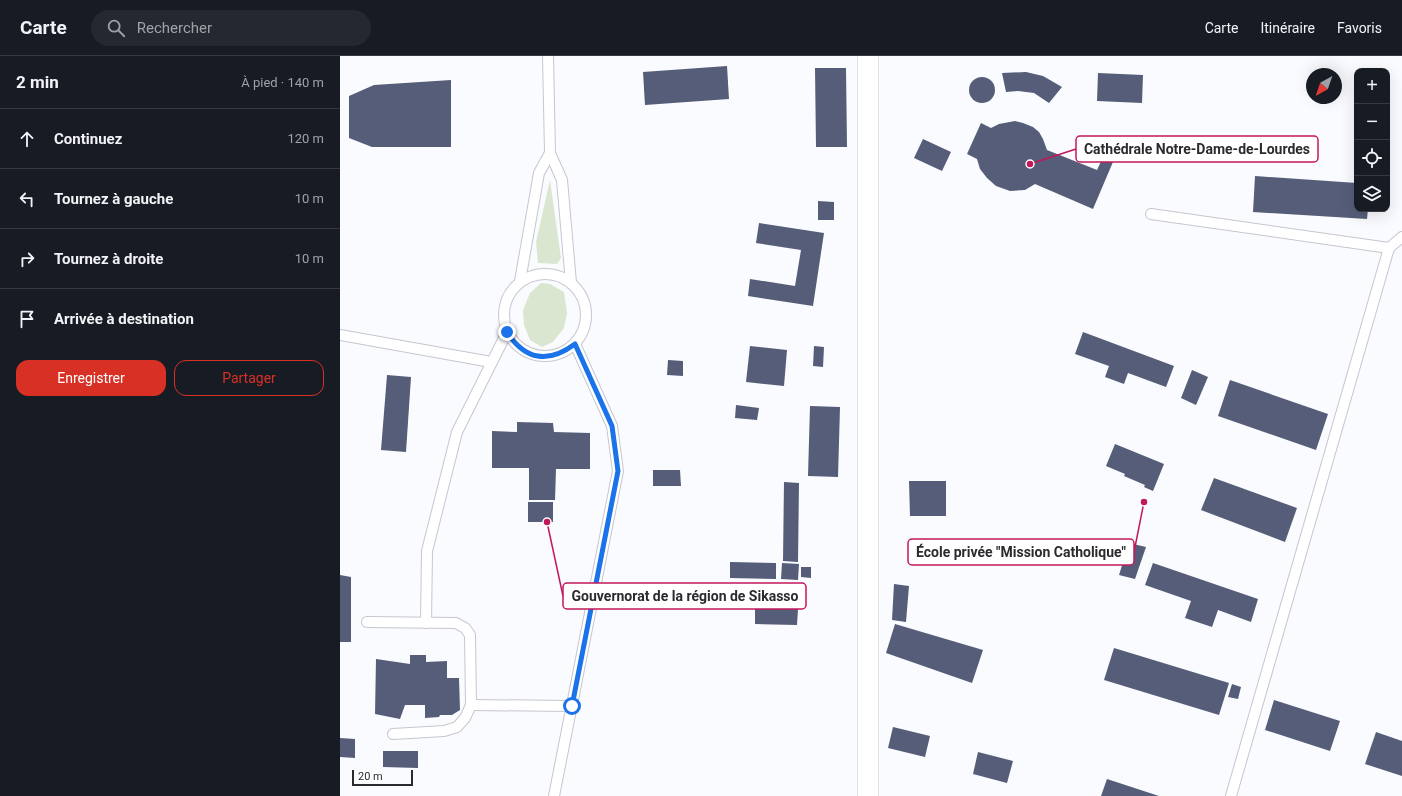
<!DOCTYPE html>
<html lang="fr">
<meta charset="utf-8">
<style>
:root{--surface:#171b24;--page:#242831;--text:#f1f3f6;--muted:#9ea1a6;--line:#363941;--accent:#d93025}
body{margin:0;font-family:Roboto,sans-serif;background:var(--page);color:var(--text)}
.controls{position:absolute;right:12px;top:12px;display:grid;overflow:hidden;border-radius:8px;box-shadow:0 4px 16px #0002}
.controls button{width:36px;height:36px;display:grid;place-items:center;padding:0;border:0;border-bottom:1px solid var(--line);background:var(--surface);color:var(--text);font:20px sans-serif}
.compass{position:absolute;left:966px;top:12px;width:36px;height:36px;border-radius:50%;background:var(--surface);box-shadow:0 4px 16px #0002;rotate:220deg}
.scale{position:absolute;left:12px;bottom:10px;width:61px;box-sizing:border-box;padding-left:4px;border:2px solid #2a2b2e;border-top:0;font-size:11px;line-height:14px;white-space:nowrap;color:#2a2b2e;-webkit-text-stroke:3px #fff;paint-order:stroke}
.stop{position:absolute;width:12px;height:12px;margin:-9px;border:3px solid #1a73e8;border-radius:50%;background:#fff}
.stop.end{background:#1a73e8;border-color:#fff;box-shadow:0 1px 4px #0008}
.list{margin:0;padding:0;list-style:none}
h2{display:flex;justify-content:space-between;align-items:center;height:52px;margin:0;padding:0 16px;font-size:17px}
h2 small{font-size:13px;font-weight:400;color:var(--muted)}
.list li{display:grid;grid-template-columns:26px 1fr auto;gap:12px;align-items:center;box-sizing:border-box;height:60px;padding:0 16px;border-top:1px solid var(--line)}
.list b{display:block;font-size:15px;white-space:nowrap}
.list em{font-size:13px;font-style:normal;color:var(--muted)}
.actions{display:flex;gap:8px;padding:12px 16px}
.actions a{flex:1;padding:9px 0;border:1px solid var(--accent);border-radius:12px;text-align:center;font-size:14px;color:var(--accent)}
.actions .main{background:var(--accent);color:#fff}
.icon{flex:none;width:22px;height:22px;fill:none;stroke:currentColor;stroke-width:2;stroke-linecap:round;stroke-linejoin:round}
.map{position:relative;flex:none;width:1062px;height:740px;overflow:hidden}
header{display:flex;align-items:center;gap:24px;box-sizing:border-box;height:56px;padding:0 20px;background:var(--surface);border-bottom:1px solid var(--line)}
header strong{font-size:19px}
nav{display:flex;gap:22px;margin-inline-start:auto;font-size:14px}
.search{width:280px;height:36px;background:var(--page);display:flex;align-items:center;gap:10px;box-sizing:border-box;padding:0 14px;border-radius:22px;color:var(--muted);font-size:15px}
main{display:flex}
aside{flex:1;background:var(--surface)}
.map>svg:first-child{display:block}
.green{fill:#dbe6d0}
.building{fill:#565d78}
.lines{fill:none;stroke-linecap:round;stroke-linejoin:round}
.lane-casing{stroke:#c5c7ce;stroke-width:12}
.street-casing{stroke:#c5c7ce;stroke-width:22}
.lane{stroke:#fff;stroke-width:10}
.street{stroke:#fff;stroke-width:21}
.route{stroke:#1a73e8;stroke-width:5}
.leader{fill:none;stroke:#c2185b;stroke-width:1.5}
.callout-dot{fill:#c2185b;stroke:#fff;stroke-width:1.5}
.callout{fill:#fff;stroke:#c2185b;stroke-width:1.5}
.callout-label{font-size:14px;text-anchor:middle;font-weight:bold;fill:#2a2b2e}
</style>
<header>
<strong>Carte</strong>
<div class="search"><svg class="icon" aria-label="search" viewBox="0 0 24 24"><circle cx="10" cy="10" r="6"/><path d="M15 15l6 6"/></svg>Rechercher</div>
<nav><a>Carte</a><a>Itinéraire</a><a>Favoris</a></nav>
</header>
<main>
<aside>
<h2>2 min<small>À pied · 140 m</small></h2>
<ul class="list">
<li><svg class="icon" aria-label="ahead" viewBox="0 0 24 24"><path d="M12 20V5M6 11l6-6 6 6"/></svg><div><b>Continuez</b></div><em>120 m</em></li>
<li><svg class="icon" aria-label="left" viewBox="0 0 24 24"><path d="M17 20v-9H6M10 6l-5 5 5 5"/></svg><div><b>Tournez à gauche</b></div><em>10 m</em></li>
<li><svg class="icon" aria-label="right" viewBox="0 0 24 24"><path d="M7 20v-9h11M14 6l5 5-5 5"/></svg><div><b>Tournez à droite</b></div><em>10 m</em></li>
<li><svg class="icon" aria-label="arrive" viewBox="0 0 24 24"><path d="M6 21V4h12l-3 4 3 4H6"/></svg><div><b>Arrivée à destination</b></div></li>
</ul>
<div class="actions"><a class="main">Enregistrer</a><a>Partager</a></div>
</aside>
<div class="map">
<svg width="1062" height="740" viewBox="0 0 1062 740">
<rect width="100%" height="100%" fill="#f9fbff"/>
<!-- green -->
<g class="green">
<polygon points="210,124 221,202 217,208 198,207 196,186"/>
<polygon points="201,227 210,228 224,236 227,257 224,272 213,286 202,291 190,284 184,269 183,254 190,237"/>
</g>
<!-- building -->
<g class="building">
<polygon points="387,10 389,43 305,49 303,16"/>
<polygon points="475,12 506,12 507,91 476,91"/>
<polygon points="686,16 703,20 722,31 709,47 694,37 678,35 666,36 662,17"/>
<polygon points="758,17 803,19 802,47 757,45"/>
<circle cx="642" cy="34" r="13"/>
<polygon points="111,24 111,91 32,91 9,82 9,40 34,29"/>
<polygon points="675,65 683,67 693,71 699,76 703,83 707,94 757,114 771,84 781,87 753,153 695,128 685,134 670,135 656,130 647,122 640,113 637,103 627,98 641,67 651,72 659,68"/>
<polygon points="583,83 611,96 602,115 574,102"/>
<polygon points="915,120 1017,127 1017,153 1028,153 1027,163 913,156"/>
<polygon points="478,145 494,146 494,164 478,164"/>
<polygon points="419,167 484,177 473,250 408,240 410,223 455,230 461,194 416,187"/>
<polygon points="743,276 834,310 826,331 788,317 784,328 765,321 769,310 735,298"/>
<polygon points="410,290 447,294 444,330 406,326"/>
<polygon points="474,290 484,291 483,311 473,310"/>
<polygon points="328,304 343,305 343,320 327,319"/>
<polygon points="852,314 868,321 856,349 841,342"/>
<polygon points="47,319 71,321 66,396 41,394"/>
<polygon points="890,324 988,358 976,394 878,360"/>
<polygon points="396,349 419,352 417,364 395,362"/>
<polygon points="470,350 500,351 498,421 468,420"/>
<polygon points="177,366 213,367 214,376 250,377 250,413 216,413 215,444 189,444 189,412 152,412 152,375 177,376"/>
<polygon points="775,388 824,408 813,435 804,431 805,429 784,420 785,418 766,410"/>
<polygon points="313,414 340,414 341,430 313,430"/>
<polygon points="874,422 957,452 945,486 861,454"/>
<polygon points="569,425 606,425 606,460 570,460"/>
<polygon points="444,426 459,427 458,506 443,505"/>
<rect x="188" y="446" width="25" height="20"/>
<polygon points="789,487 806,491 795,523 779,519"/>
<polygon points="390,506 436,507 436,523 390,522"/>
<polygon points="442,507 459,508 458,524 441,523"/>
<polygon points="813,507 918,543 911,566 878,554 872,571 845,562 851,545 805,529"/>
<polygon points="461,511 471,511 471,522 461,521"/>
<polygon points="0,519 11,521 11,586 0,586"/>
<polygon points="554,528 569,530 566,566 552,564"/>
<polygon points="415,552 458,553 457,569 415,568"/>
<polygon points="555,568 643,594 632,627 546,597"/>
<polygon points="774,592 889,627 879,659 764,624"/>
<polygon points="70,599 86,599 86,606 107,605 107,622 119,622 120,654 112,659 100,659 99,661 85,662 85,649 65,649 60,663 35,658 36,603 70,608"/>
<polygon points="892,628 901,631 898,643 888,641"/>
<polygon points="934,644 1000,665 990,695 925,674"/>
<polygon points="553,671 590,680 585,701 548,692"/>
<polygon points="1036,676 1062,685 1062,720 1025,708"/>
<polygon points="0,682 15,683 15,702 0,701"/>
<polygon points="43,695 78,695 78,712 43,711"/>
<polygon points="638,696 673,705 667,727 633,718"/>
<polygon points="767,723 819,740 761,740"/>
</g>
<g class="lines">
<!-- lane casing -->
<g class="lane-casing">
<g id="lane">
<polyline points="208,0 210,97 222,124 231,227"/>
<polyline points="811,158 1049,192 1062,181"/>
<circle cx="205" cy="259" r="41"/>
<polyline points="180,225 199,117 210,97"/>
<polyline points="0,279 151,306"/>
<polyline points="27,566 116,567 125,572 130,579 131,649 125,662 117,671 104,675 53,678"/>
<polyline points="86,567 87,495 117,376 167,276"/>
<polyline points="131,649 232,650"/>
<polyline points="214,740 278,415 272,370 235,288"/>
<polyline points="891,740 1049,192"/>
</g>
</g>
<!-- street casing -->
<g class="street-casing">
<polyline id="street" points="528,740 528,0"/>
</g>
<!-- lane -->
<use href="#lane" class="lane"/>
<!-- street -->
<use href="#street" class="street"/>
</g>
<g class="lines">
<!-- route -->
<path class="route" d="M167,276C185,304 208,308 235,288L272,370L278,415L232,650"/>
</g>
<!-- callouts -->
<path class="leader" d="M690 108L736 93M804 446L794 496M207 466L223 540"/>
<g class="callout-dot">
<circle cx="690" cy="108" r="4"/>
<circle cx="804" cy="446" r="4"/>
<circle cx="207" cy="466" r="4"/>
</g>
<g class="callout">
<rect x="736" y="80" width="242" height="26" rx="4"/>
<rect x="568" y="483" width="226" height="26" rx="4"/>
<rect x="223" y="527" width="243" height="26" rx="4"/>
</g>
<g class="callout-label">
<text x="857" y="98">Cathédrale Notre-Dame-de-Lourdes</text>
<text x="681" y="501">École privée "Mission Catholique"</text>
<text x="345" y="545">Gouvernorat de la région de Sikasso</text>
</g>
</svg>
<div class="controls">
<button>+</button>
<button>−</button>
<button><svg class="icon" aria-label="locate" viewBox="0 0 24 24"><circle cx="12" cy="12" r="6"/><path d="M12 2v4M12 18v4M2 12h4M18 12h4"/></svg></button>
<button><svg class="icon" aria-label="layers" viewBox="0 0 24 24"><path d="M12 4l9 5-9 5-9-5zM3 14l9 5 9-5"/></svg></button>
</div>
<svg class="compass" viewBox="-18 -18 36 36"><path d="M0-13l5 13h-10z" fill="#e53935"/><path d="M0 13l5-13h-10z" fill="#9ea1a6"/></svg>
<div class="scale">20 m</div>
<div class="stop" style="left:232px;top:650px"></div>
<div class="stop end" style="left:167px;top:276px"></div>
</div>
</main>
